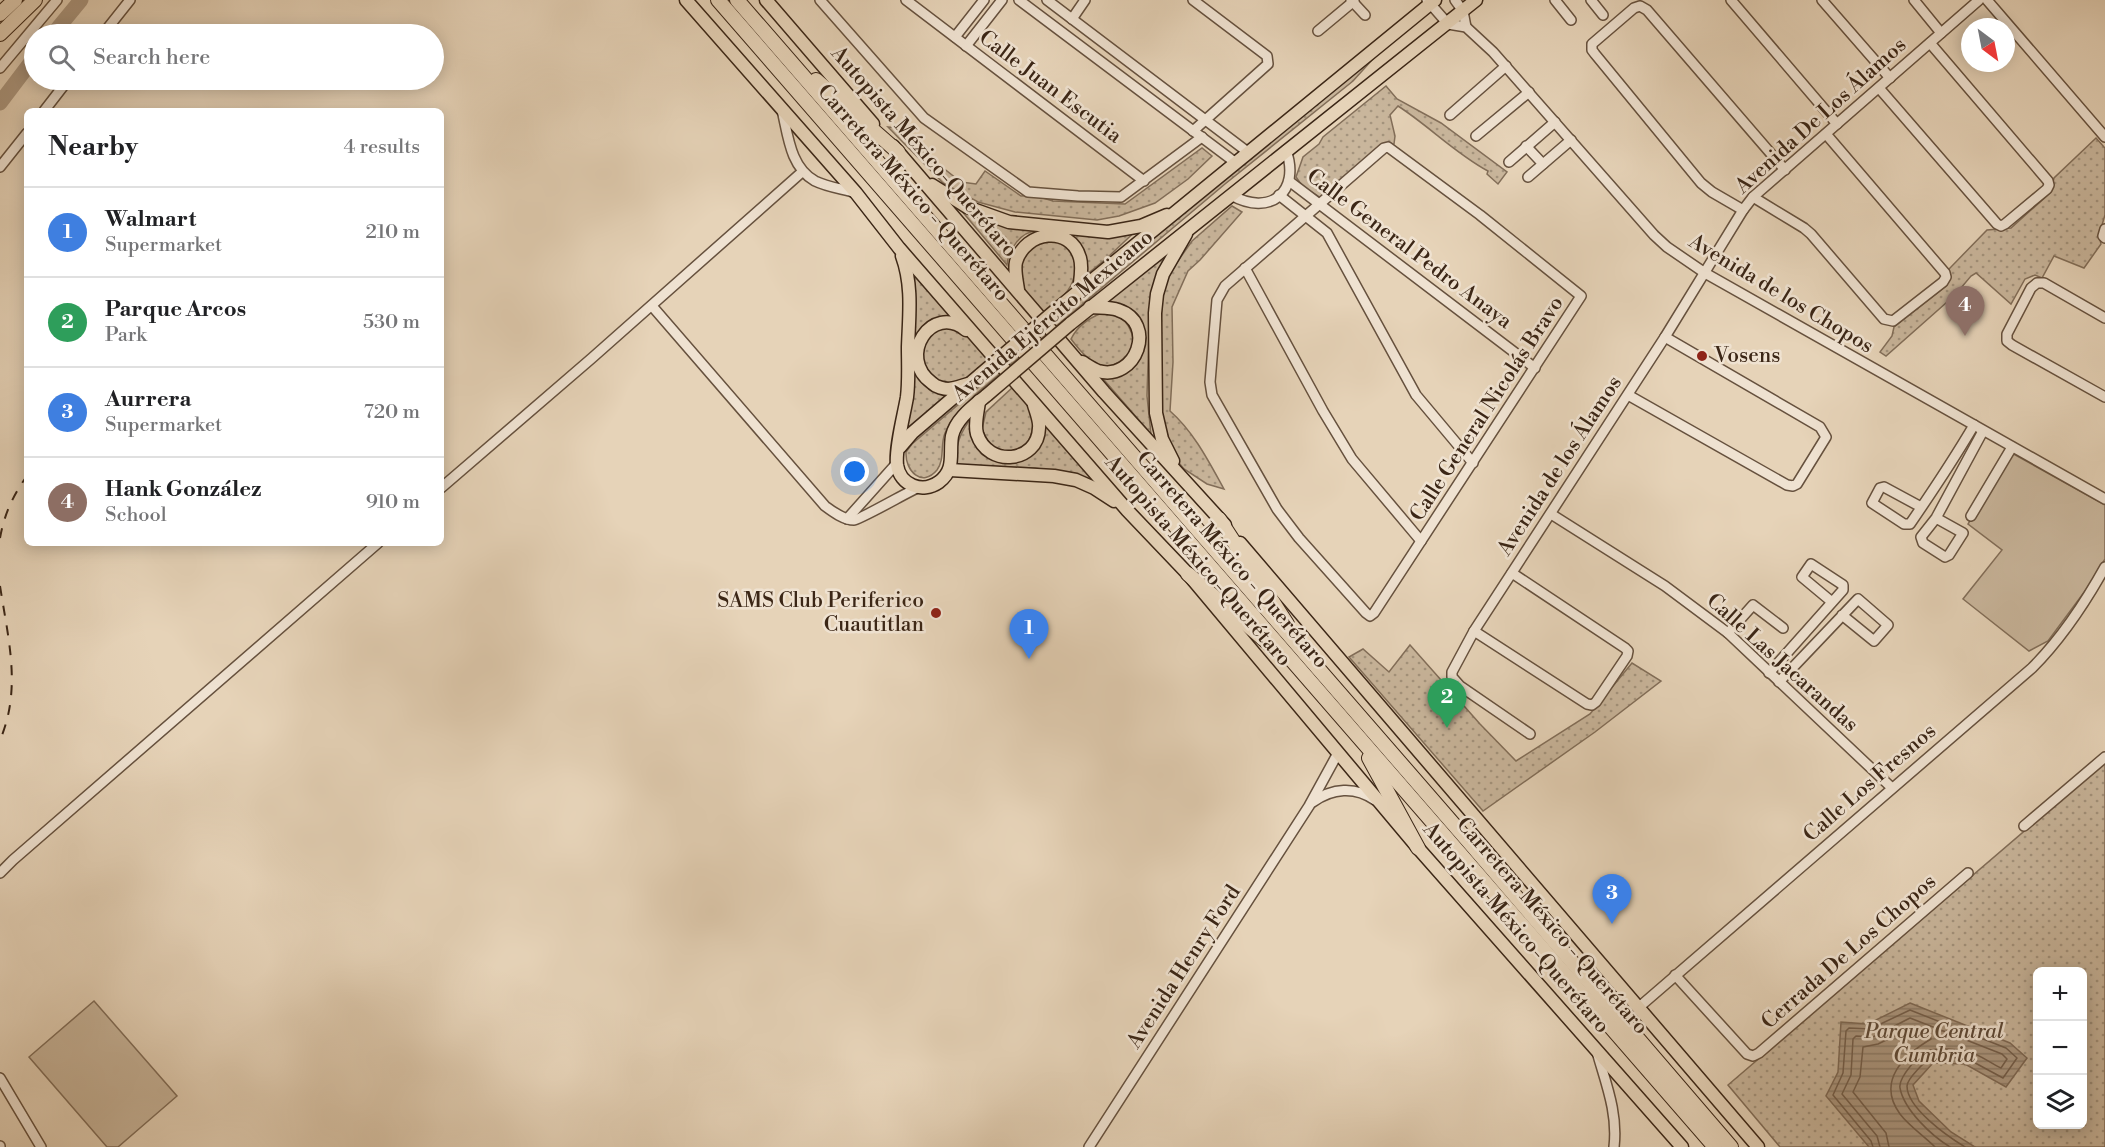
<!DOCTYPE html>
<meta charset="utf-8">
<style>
:root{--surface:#fff;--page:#f6f6f6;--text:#202124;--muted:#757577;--line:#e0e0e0;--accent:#0f766e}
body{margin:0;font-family:"Libre Bodoni",serif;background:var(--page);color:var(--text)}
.controls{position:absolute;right:18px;bottom:18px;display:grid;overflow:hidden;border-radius:9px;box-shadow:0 3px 15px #0003}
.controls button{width:54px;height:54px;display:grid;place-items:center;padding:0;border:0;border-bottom:2px solid var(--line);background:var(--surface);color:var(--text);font:30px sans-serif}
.compass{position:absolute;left:1961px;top:18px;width:54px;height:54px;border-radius:50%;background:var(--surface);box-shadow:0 3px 15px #0003;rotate:148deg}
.you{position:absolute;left:855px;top:472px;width:21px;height:21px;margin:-15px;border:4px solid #fff;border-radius:50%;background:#1a73e8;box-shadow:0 0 0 9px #1a73e833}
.badge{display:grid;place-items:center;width:39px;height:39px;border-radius:50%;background:var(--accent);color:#fff;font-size:20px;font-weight:700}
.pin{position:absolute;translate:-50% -50px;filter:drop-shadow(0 2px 3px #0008)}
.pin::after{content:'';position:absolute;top:32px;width:21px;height:18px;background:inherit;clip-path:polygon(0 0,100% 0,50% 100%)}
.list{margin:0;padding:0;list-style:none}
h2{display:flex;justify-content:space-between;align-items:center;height:78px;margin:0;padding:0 24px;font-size:26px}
h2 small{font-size:20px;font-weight:400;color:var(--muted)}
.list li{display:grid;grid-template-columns:39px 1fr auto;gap:18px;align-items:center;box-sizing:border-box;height:90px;padding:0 24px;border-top:2px solid var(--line)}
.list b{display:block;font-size:22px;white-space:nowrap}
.list p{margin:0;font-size:20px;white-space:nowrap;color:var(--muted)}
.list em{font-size:20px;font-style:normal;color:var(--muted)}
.icon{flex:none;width:33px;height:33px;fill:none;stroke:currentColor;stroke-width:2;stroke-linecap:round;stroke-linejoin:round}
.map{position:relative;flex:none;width:2105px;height:1147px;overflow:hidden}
.search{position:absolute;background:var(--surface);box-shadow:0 3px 15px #0003;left:24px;top:24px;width:420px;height:66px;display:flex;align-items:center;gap:15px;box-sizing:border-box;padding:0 21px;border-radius:33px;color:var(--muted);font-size:22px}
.panel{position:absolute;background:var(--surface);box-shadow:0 3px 15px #0003;left:24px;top:108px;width:420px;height:438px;border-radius:9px}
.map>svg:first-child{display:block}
.green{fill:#c9b69c;stroke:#826e59;stroke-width:1.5}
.park{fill:url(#park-dots);stroke:#826e59;stroke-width:1.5;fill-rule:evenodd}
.water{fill:url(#water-rules);stroke:#7f6a56;stroke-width:1.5}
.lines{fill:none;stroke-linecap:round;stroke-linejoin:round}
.shore{stroke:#745f4c;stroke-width:1.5}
.river{stroke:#ac9881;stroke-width:15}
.minor-casing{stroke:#66513e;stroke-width:12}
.major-casing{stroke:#3b2616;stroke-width:15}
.highway-casing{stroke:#3b2616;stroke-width:16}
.minor{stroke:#efe2d1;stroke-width:9}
.major{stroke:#e6d3b8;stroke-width:12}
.highway{stroke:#e6d3b8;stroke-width:14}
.rail{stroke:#3b2616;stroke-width:2;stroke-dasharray:10 10;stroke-linecap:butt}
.major-bridge-casing{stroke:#3b2616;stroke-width:15;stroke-linecap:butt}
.major-bridge{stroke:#e6d3b8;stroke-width:12}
.poi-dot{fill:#8f2418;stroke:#efe2d1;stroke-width:2}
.labels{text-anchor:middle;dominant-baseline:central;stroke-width:5;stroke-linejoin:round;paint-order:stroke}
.street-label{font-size:21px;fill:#3b2616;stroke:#efe2d1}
.poi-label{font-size:21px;fill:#3b2616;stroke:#efe2d1;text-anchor:start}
.park-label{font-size:21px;font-style:italic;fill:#5e4a38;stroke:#efe2d1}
</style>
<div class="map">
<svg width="2105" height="1147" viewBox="0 0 2105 1147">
<defs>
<pattern id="park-dots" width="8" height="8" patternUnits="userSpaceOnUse" patternTransform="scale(1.5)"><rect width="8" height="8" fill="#c9b69c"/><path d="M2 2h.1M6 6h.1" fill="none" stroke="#a4947e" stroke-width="1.8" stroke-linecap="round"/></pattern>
<pattern id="water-rules" width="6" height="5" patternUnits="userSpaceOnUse" patternTransform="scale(1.5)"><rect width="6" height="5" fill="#ac9881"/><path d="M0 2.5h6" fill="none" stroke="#8d7c69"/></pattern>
</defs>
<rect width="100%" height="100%" fill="#e6d3b8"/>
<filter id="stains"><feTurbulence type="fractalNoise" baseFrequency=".00333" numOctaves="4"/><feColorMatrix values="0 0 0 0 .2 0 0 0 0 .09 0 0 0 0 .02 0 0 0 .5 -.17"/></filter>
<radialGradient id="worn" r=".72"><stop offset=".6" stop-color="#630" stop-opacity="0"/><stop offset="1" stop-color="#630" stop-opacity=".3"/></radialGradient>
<!-- green -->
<g class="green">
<polygon points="2010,452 2105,505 2105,559 2088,587 2048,641 2029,651 1963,599 2002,550 1968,524"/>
<polygon points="94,1001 177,1096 118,1147 107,1147 29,1057"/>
</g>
<!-- park -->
<g class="park">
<path d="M1381,50L1353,81L1225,184L977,393C964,406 952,417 945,433C940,445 945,459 937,470C922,488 905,471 906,452L912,444L1228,174Z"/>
<path d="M1386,86L1397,99L1441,123L1507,172L1498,184L1487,174L1488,171C1456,154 1429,126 1398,106L1390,115L1395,136L1394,144L1384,149L1324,201C1314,191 1305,192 1296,177L1303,157L1319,144L1323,137Z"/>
<polygon points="888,127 898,128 914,145 961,182 976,184 985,171 1021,196 1033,195 1053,201 1125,204 1202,148 1212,156 1188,179 1155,203 1119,216 1097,220 1015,212 978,202 943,183"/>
<polygon points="2096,138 2105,148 2105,215 2099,235 2101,244 2084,268 2054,256 2042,278 2035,275 2025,279 2011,304 1976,273 1971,276 1955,295 1886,356 1880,352 1892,336 1894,327 1947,285 1949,269 1987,230 2011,228 2050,193 2054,178"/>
<path d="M1232,206L1242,212L1200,260L1188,271L1172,307L1173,362L1170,411C1194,432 1209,462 1224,489L1207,484L1184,469L1174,457L1160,414V339L1163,289L1173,268L1192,241Z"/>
<path d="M961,210L1079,232L1141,226L1107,258L1086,275L1067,234C1057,233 1047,231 1037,231C1021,231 1008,250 1007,265Z"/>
<path d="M1053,239C1066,245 1075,251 1075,267C1076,289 1060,299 1044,312L1022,287L1019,264L1033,243Z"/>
<path d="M1173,245L1155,279L1150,299L1147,396L1151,434L1098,373L1127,371L1143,328C1136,312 1125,302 1107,303Z"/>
<path d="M911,269L951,317L942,318L914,361C916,381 932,385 948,394L904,435Z"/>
<path d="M1102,313C1123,312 1133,327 1134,347C1109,380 1092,367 1071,339C1077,327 1089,318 1102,313Z"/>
<polygon points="938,328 962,329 990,359 965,380 944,384 925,373 920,348"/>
<path d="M1013,387C1018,392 1026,398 1029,405C1041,430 1024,466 995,448C988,444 985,435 982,429L986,412Z"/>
<path d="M973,416L997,461L1041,440L1045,432L1042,420L1100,487L1085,477L1035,468L958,465C952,449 962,429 973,416Z"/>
<polygon points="1410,645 1480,724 1516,761 1590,714 1632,663 1661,681 1595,732 1483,811 1349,657 1363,649 1389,672"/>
<path d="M2105,762V1147H1780L1728,1085ZM2038,972H2082V1124H2038Z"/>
</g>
<!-- water -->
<polygon class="water" points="1910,1003 2010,1043 2027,1058 2006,1087 1965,1064 1933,1063 1913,1085 1919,1101 1951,1132 1975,1147 1869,1147 1826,1096 1838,1072 1841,1022 1868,1024"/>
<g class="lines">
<!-- shore -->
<g class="shore">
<path d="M1873,1147L1871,1141L1833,1095L1843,1073L1846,1031L1849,1028L1870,1029L1910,1010L2006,1048L2017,1058L2003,1078L1966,1058L1932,1057C1926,1060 1907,1079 1907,1086C1907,1108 1947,1136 1965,1147"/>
<path d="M1880,1147L1877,1136L1842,1094L1851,1075L1853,1039L1856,1036L1873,1037L1910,1018L2002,1054L2007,1059L2001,1068C1990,1063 1979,1054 1967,1051C1957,1049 1940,1048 1930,1050C1920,1052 1898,1078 1900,1088C1904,1110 1932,1136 1950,1147"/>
<path d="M1889,1147L1886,1133L1853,1092L1860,1077L1863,1047L1878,1044L1911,1028L1930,1035L1931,1039C1904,1055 1876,1081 1900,1114C1909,1126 1924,1136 1935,1147"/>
</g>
<!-- river -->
<g class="river">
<polyline points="53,34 81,0"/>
<polyline points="0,103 34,58"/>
</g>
<!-- minor casing -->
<g class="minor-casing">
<g id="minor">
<polyline points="820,0 924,118 1028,192 1078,196 1121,197 1202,137"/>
<polyline points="906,0 1144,181"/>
<polyline points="1019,0 1236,163"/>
<polyline points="1047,0 1249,153"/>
<polyline points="1351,0 1365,15"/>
<polyline points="1427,0 1448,24 1466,27 1493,52 1654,235 1667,247 1705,273 2105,499"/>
<polyline points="1455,0 1463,11 1466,27"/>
<polyline points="1555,0 1571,20"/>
<polyline points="1591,0 1603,15"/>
<polyline points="1731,0 1837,124"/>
<polyline points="1822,0 1890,78"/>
<polyline points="1914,0 1941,33"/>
<polyline points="1987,0 2105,137"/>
<polyline points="1072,19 1085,0"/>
<polyline points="1318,31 1354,1"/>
<polyline points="103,34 130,0"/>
<polyline points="955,37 984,0"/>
<polyline points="966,46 1002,0"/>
<polyline points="0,68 57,0"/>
<polyline points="1879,88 1997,224 2001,226 2005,224 2047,189 2049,185 2048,181 1930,43"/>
<path d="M782,110C788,135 790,167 815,181C827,187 843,189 856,193"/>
<polyline points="44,111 68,80"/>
<polyline points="1450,115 1506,66"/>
<polyline points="1193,131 1268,64 1267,56 1193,0"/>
<polyline points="1476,136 1529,92"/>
<polyline points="1526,146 1543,164"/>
<polygon points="1388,147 1480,215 1581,296 1374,613 1370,616 1366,613 1299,538 1277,509 1212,395 1210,382 1217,300 1225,286 1384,148"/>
<polyline points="1509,162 1555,122"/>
<polyline points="0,167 27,133"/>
<polyline points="1528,177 1571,140"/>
<polyline points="1289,181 1535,368"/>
<path d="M1231,195C1270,217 1301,192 1286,150"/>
<polyline points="1279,195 1327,233 1416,395 1473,463"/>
<polyline points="1753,197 1804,228 1811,234 1884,319 1893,321 1943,282 1946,277 1945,273 1826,134"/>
<polyline points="1743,210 1712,192 1701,183 1595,54 1592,50 1592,44 1634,8 1640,6 1647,10 1785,170"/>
<polyline points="2105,229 2103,236 2105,238"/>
<polyline points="1245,268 1323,411 1352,459 1421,541"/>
<path d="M652,306L825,506C833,512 844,520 854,520C859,520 908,492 917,488"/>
<polyline points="2105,318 2044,283 2037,283 2031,288 2007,334 2007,341 2012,345 2105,397"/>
<polyline points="1628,395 1787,485 1793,486 1797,484 1826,437 1820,427 1665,337"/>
<polyline points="441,488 592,358 802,172"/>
<path d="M1921,507L1884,487L1880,488L1872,503L1904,524H1910C1932,492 1954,459 1974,425"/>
<polyline points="1551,514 1665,586 1728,633 1892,788"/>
<polyline points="1971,516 2012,447"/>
<polyline points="1936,518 1963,533 1949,555 1945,557 1923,543 1921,537 1936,518 1983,431"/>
<polyline points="847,519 897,463"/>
<polyline points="1474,631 1587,704 1592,705 1596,702 1627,656 1628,651 1625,648 1512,573"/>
<polyline points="1728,633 1753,605 1783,628"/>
<polyline points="1769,673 1843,590 1843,585 1811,564 1802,577 1832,602"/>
<polyline points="1779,682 1858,599 1888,625 1874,641 1842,615"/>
<polyline points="1530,734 1460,686 1452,677 1452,672 1474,631 1665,337 1743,210 1753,197 1979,0"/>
<path d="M1313,802C1332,788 1355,786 1375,800"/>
<polyline points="2024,826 2105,757"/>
<polyline points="0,873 13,860 378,543"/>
<polyline points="1675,975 1747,1054 1753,1056 1759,1053 1968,873"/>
<path d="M1638,1008L2032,668C2062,638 2085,603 2105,567"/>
<path d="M1597,1052C1606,1084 1618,1113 1614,1147"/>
<polyline points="0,1078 41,1147"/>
<polyline points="0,1146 0,1147"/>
<polyline points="1089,1147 1309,806 1338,753"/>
</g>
</g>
<!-- major casing -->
<g class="major-casing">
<g id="major">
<polyline points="686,0 856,193 899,248 1127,510 1188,574 1418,848 1682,1147"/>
<polyline points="766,0 873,124"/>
<polyline points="893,146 1104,392 1225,525"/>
<polyline points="932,185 967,207 1009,222 1108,232 1141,226 1167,215"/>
<path d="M902,256C913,286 909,316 908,347C908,363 909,381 907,397C904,415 895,448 897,465C900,485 922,494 939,482C956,469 949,454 952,436C956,418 974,406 987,395"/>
<path d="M1018,290C1017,282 1014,270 1016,262C1025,231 1070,224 1080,258C1083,268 1080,281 1079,291"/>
<polyline points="1057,309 1435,0"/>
<polyline points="1070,324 1476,0"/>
<path d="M966,330C932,302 896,357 932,383C936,387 944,389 949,389C955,388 962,386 968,384"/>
<path d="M1082,362C1087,365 1093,369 1098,371C1136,382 1158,323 1118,310C1110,307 1099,308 1090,307"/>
<path d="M979,401C978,412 974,424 977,434C988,468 1038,463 1039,428C1040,421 1036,412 1034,405"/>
<polyline points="900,447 912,433 981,374"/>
<polyline points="1173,461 1162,439 1156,413 1155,313 1157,294 1163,274 1186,234"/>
<polyline points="950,470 1054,476 1076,480 1094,488 1114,501"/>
<polyline points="1240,543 1758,1147"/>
</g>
</g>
<!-- highway casing -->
<g class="highway-casing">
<g id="highway">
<polyline points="718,0 1715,1147"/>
<polyline points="737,0 1469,842 1731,1147"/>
<polyline points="0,14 15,0"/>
<polyline points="0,34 35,0"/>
<polyline points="816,80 898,152"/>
<polyline points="1219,519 1287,624"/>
<polyline points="1188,574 1268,643"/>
<polyline points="1369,758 1418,848"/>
</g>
</g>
<!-- minor -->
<use href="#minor" class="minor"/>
<!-- major -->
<use href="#major" class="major"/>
<!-- highway -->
<use href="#highway" class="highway"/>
<!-- rail -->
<g class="rail">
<path d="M0,538C4,515 13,495 27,476"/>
<path d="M0,586C8,638 22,689 0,740"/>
</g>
<!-- major-bridge casing -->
<g class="major-bridge-casing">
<g id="major-bridge">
<polyline points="981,374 1057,309"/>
<polyline points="987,395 1070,324"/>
</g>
</g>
<!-- major-bridge -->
<use href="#major-bridge" class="major-bridge"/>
</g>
<!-- markers -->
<g class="poi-dot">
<circle cx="1702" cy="356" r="6"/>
<circle cx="936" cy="613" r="6"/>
</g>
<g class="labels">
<!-- street labels -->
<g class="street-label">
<text transform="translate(1050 87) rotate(37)">Calle Juan Escutia</text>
<text transform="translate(1821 116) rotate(-42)">Avenida De Los Álamos</text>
<text transform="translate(924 152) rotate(49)">Autopista México-Querétaro</text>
<text transform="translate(913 193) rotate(49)">Carretera México - Querétaro</text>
<text transform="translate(1409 249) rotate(37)">Calle General Pedro Anaya</text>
<text transform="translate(1781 294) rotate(31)">Avenida de los Chopos</text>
<text transform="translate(1053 316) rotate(-40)">Avenida Ejército Mexicano</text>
<text transform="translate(1487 409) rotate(-57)">Calle General Nicolás Bravo</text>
<text transform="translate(1560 466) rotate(-57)">Avenida de los Álamos</text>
<text transform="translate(1232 560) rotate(49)">Carretera México - Querétaro</text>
<text transform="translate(1198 561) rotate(49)">Autopista México-Querétaro</text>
<text transform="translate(1782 663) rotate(42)">Calle Las Jacarandas</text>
<text transform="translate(1870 783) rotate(-41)">Calle Los Fresnos</text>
<text transform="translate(1552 926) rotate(49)">Carretera México - Querétaro</text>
<text transform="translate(1516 928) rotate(49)">Autopista México-Querétaro</text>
<text transform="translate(1849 952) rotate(-41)">Cerrada De Los Chopos</text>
<text transform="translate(1184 967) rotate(-57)">Avenida Henry Ford</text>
</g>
<!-- poi labels -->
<g class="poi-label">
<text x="1714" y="356">Vosens</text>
<text x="924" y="601" text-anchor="end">SAMS Club Periferico<tspan x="924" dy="24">Cuautitlan</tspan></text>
</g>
<!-- park labels -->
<g class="park-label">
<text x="1934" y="1032">Parque Central<tspan x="1934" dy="24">Cumbria</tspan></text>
</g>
</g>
<rect width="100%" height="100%" filter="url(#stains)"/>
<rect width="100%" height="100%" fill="url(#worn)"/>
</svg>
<div class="controls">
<button>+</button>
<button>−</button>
<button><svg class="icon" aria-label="layers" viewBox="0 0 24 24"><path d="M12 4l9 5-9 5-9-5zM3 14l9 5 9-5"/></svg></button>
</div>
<svg class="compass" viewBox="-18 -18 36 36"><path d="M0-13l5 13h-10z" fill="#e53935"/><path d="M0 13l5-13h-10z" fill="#757577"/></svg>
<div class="you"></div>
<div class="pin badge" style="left:1029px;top:659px;background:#3f7fe0">1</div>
<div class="pin badge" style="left:1447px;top:728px;background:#2e9e5b">2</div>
<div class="pin badge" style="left:1612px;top:924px;background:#3f7fe0">3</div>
<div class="pin badge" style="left:1965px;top:336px;background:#8d6e63">4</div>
<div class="search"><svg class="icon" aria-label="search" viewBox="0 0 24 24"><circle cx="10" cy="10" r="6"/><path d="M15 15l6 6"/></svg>Search here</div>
<section class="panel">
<h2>Nearby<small>4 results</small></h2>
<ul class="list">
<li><span class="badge" style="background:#3f7fe0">1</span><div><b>Walmart</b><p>Supermarket</p></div><em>210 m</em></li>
<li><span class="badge" style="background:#2e9e5b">2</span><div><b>Parque Arcos</b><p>Park</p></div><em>530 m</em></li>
<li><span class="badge" style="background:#3f7fe0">3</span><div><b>Aurrera</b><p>Supermarket</p></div><em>720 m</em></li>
<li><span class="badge" style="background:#8d6e63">4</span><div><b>Hank González</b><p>School</p></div><em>910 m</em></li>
</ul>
</section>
</div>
